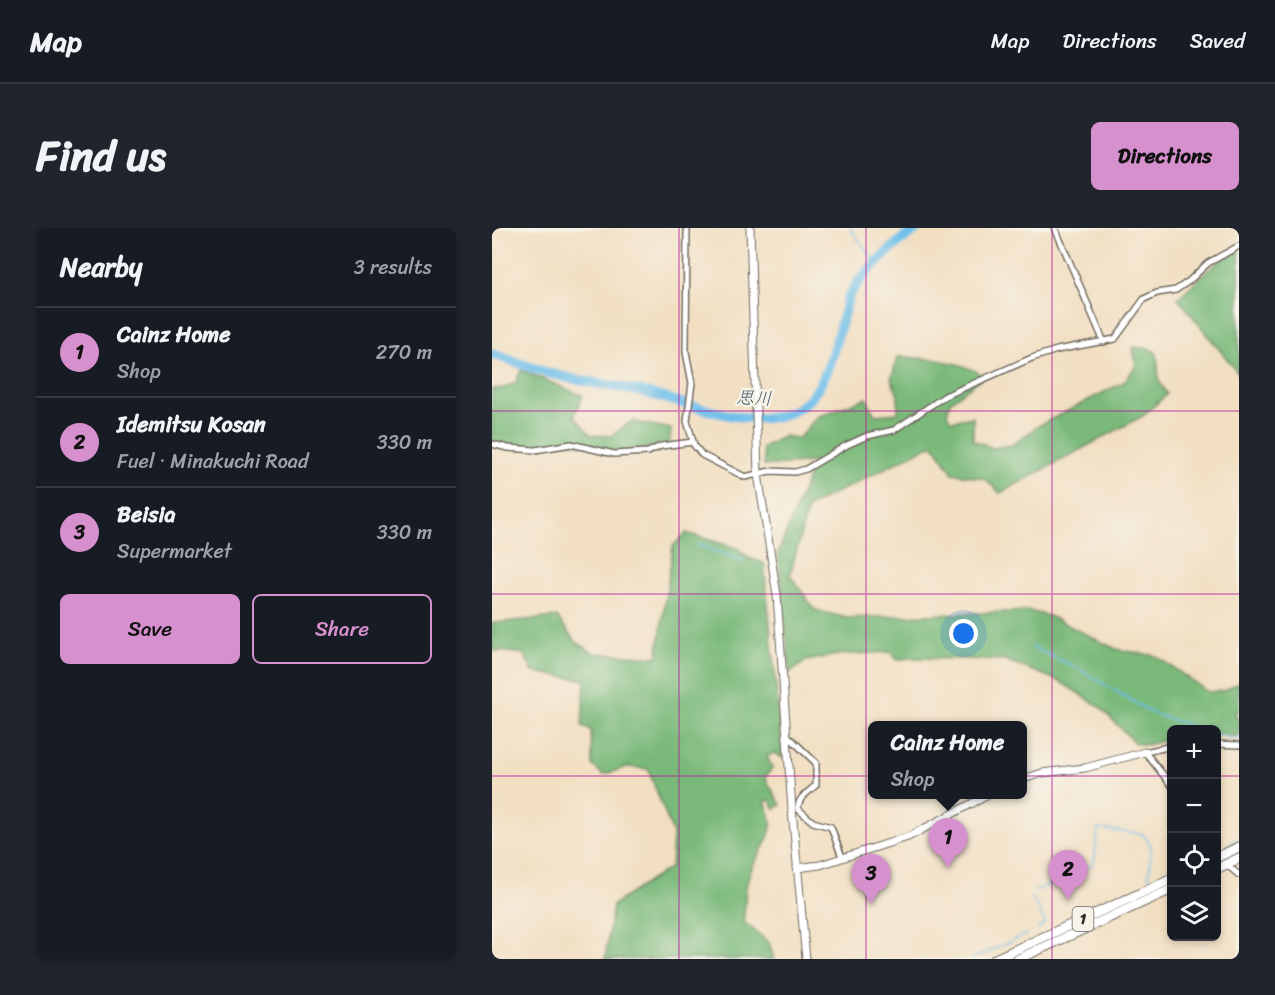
<!DOCTYPE html>
<meta charset="utf-8">
<style>
:root{--surface:#171b24;--page:#20242c;--text:#f1f3f6;--muted:#9ea1a6;--line:#363941;--accent:#d690ce}
body{margin:0;font-family:Sriracha,"Klee One",sans-serif;background:var(--page);color:var(--text)}
.controls{position:absolute;right:18px;bottom:18px;display:grid;overflow:hidden;border-radius:9px;box-shadow:0 3px 9px #0003}
.controls button{width:54px;height:54px;display:grid;place-items:center;padding:0;border:0;border-bottom:2px solid var(--line);background:var(--surface);color:var(--text);font:30px sans-serif}
.you{position:absolute;left:472px;top:406px;width:21px;height:21px;margin:-15px;border:4px solid #fff;border-radius:50%;background:#1a73e8;box-shadow:0 0 0 9px #1a73e833}
.badge{display:grid;place-items:center;width:39px;height:39px;border-radius:50%;background:var(--accent);color:#111;font-size:20px;font-weight:700}
.pin{position:absolute;translate:-50% -50px;filter:drop-shadow(0 2px 3px #0008)}
.pin::after{content:'';position:absolute;top:32px;width:21px;height:18px;background:inherit;clip-path:polygon(0 0,100% 0,50% 100%)}
.popup{position:absolute;left:376px;top:493px;width:159px;height:78px;box-sizing:border-box;display:grid;place-content:center;border-radius:9px;background:var(--surface);filter:drop-shadow(0 2px 4px #0005);font-size:20px;white-space:nowrap;color:var(--muted)}
.popup b{font-size:22px;color:var(--text)}
.popup::after{content:'';position:absolute;left:50%;top:100%;margin-left:-12px;border:12px solid transparent;border-top-color:var(--surface)}
.list{margin:0;padding:0;list-style:none}
h2{display:flex;justify-content:space-between;align-items:center;height:78px;margin:0;padding:0 24px;font-size:26px}
h2 small{font-size:20px;font-weight:400;color:var(--muted)}
.list li{display:grid;grid-template-columns:39px 1fr auto;gap:18px;align-items:center;box-sizing:border-box;height:90px;padding:0 24px;border-top:2px solid var(--line)}
.list b{display:block;font-size:22px;white-space:nowrap}
.list p{margin:0;font-size:20px;white-space:nowrap;color:var(--muted)}
.list em{font-size:20px;font-style:normal;color:var(--muted)}
.actions{display:flex;gap:12px;padding:18px 24px}
.actions a{flex:1;padding:14px 0;border:2px solid var(--accent);border-radius:9px;text-align:center;font-size:21px;color:var(--accent)}
.actions .main{background:var(--accent);color:#111}
.icon{flex:none;width:33px;height:33px;fill:none;stroke:currentColor;stroke-width:2;stroke-linecap:round;stroke-linejoin:round}
.map{position:relative;flex:none;width:747px;height:731px;overflow:hidden;border-radius:9px}
header{display:flex;align-items:center;gap:36px;box-sizing:border-box;height:84px;padding:0 30px;background:var(--surface);border-bottom:2px solid var(--line)}
header strong{font-size:28px}
nav{display:flex;gap:33px;margin-inline-start:auto;font-size:21px}
.intro{display:flex;align-items:center;justify-content:space-between;box-sizing:border-box;height:144px;padding:0 36px}
h1{margin:0;font-size:42px}
.button{padding:15px 27px;border-radius:9px;background:var(--accent);color:#111;font-size:21px;font-weight:700}
main{display:flex;gap:36px;padding:0 36px}
aside{flex:1;background:var(--surface);border-radius:9px;box-shadow:0 3px 9px #0003}
.map>svg:first-child{display:block}
.forest{fill:#7ab97a;stroke:#527252;stroke-width:1.5}
.lines{fill:none;stroke-linecap:round;stroke-linejoin:round}
.stream{stroke:#6ebfea;stroke-width:1.5}
.river{stroke:#6ebfea;stroke-width:10}
.minor-casing{stroke:#716a60;stroke-width:8}
.tertiary-casing{stroke:#716a60;stroke-width:9}
.trunk-casing{stroke:#716a60;stroke-width:11}
.minor{stroke:#fff;stroke-width:5}
.tertiary{stroke:#fff;stroke-width:7}
.trunk{stroke:#fff;stroke-width:9}
.grid{fill:none;stroke:#b5179e;stroke-width:1.5;stroke-opacity:0.55}
.labels{text-anchor:middle;dominant-baseline:central;stroke-width:5;stroke-linejoin:round;paint-order:stroke}
.shield{fill:#f7f3e8;stroke:#686764;stroke-width:1.5}
.shield-label{font-size:15px;font-weight:bold;fill:#2b2b2b}
.water-label{font-size:18px;font-style:italic;fill:#3f5764;stroke:#f7f3e8}
</style>
<header>
<strong>Map</strong>
<nav><a>Map</a><a>Directions</a><a>Saved</a></nav>
</header>
<div class="intro"><h1>Find us</h1><a class="button">Directions</a></div>
<main>
<aside>
<h2>Nearby<small>3 results</small></h2>
<ul class="list">
<li><span class="badge">1</span><div><b>Cainz Home</b><p>Shop</p></div><em>270 m</em></li>
<li><span class="badge">2</span><div><b>Idemitsu Kosan</b><p>Fuel · Minakuchi Road</p></div><em>330 m</em></li>
<li><span class="badge">3</span><div><b>Beisia</b><p>Supermarket</p></div><em>330 m</em></li>
</ul>
<div class="actions"><a class="main">Save</a><a>Share</a></div>
</aside>
<div class="map">
<svg width="747" height="731" viewBox="0 0 747 731">
<rect width="100%" height="100%" fill="#f7f3e8"/>
<filter id="ink" filterUnits="userSpaceOnUse"><feTurbulence type="fractalNoise" baseFrequency=".0167" numOctaves="2"/><feDisplacementMap in="SourceGraphic" scale="12" xChannelSelector="R" yChannelSelector="G"/><feConvolveMatrix kernelMatrix="1 2 1 2 8 2 1 2 1" color-interpolation-filters="sRGB"/></filter>
<filter id="wash" filterUnits="userSpaceOnUse"><feTurbulence type="fractalNoise" baseFrequency=".008" numOctaves="4" result="noise"/><feDisplacementMap in="SourceGraphic" scale="24" xChannelSelector="R" yChannelSelector="G"/><feGaussianBlur stdDeviation="1.35" result="paint"/><feColorMatrix in="noise" values="0 0 0 0 0 0 0 0 0 0 0 0 0 0 0 0 0 1.4 0 .05"/><feComposite in="paint" operator="in"/></filter>
<g filter="url(#wash)">
<rect width="100%" height="100%" fill="#f2dfc2"/>
<!-- forest -->
<g class="forest">
<path d="M747,23V146L686,70C705,53 723,32 747,23Z"/>
<path d="M641,119L658,121L665,125L667,153L675,166L651,188L508,265L493,251L461,245L441,216L316,279L298,347L323,382L355,390L537,383L557,388L624,421L664,428L716,464L734,462L747,454V482L743,485L747,492V508L725,507L724,502H680L679,511L654,517L643,515L607,478L567,453L513,432L417,430L405,432L399,424L345,427L314,433L298,445L286,325L322,234L272,238L271,219L292,208L307,210L325,189L374,170L383,187L406,185V167L399,151L406,129C434,130 469,132 492,148L458,174L455,186L459,193L481,189V212L501,220L520,217L548,197L632,154L644,138Z"/>
<path d="M29,142L91,168L82,188L99,207L119,208L140,193L179,201L178,214C159,220 138,225 119,223C103,221 89,214 73,215C48,216 23,226 0,213V161L12,160L24,154Z"/>
<path d="M194,305L245,320L257,330L272,335L291,530L283,525L275,528L280,540L273,550L289,577L283,581L278,572L273,574C291,608 264,620 256,651C252,665 254,680 251,693L277,715L282,731H113L121,677L179,639L181,606L156,541L135,539L111,547L100,537L99,502L90,498L93,452L41,444L32,426L0,422V395L65,389L84,414L102,425L165,429L181,318Z"/>
</g>
<g class="lines">
<!-- stream -->
<g class="stream">
<polyline points="358,0 384,35"/>
<polyline points="205,317 252,333"/>
<polyline points="540,419 587,441 662,486 713,502"/>
<polyline points="724,505 737,510 747,511"/>
<polyline points="734,618 747,611"/>
<polyline points="543,663 600,637 602,634 606,601 651,606 659,617 657,649 660,651 680,642"/>
<polyline points="540,669 553,695 546,701"/>
<polyline points="480,731 535,706"/>
</g>
<!-- river -->
<path class="river" d="M0,126C19,132 37,139 56,145C88,154 121,157 154,165C191,174 254,199 291,187C312,181 326,164 334,144C343,121 348,97 355,74C361,52 406,13 426,0"/>
</g>
</g>
<g filter="url(#ink)">
<g class="lines">
<!-- minor casing -->
<g class="minor-casing">
<g id="minor">
<polyline points="195,0 194,124 200,155 195,193 202,217 210,227 253,249 278,243 303,244 314,241 355,217 375,208 402,202 453,168 540,130 565,122 623,111 652,71 665,65 684,62 697,53 716,35 747,18"/>
<polyline points="563,0 612,114"/>
<polyline points="0,216 16,220 43,222 79,216 122,226 156,224 169,218 201,214"/>
<path d="M296,508L324,535V557C316,565 306,569 306,581L321,594L339,599L350,629"/>
<polyline points="724,516 747,517"/>
<polyline points="680,518 653,524 680,558"/>
<polyline points="734,636 747,647"/>
</g>
</g>
<!-- tertiary casing -->
<g class="tertiary-casing">
<g id="tertiary">
<polyline points="258,0 266,246 285,367 300,582 314,731"/>
<polyline points="531,551 550,545 593,540 653,524"/>
<polyline points="305,640 328,637 416,609 498,566"/>
</g>
</g>
<!-- trunk casing -->
<g class="trunk-casing">
<g id="trunk">
<polyline points="724,630 747,619"/>
<polyline points="724,641 747,630"/>
<polyline points="503,731 680,651"/>
<polyline points="526,731 680,661"/>
</g>
</g>
<!-- minor -->
<use href="#minor" class="minor"/>
<!-- tertiary -->
<use href="#tertiary" class="tertiary"/>
<!-- trunk -->
<use href="#trunk" class="trunk"/>
</g>
</g>
<!-- grid -->
<path class="grid" d="M187,0V731M374,0V731M560,0V731M0,183H747M0,366H747M0,548H680M724,548H747"/>
<g class="labels">
<!-- shield labels -->
<rect class="shield" x="580.5" y="679" width="21" height="24" rx="4.5"/>
<g class="shield-label">
<text x="591" y="691">1</text>
</g>
<!-- water labels -->
<g class="water-label">
<text transform="translate(262 170) rotate(2)">思川</text>
</g>
</g>
</svg>
<div class="controls">
<button>+</button>
<button>−</button>
<button><svg class="icon" aria-label="locate" viewBox="0 0 24 24"><circle cx="12" cy="12" r="6"/><path d="M12 2v4M12 18v4M2 12h4M18 12h4"/></svg></button>
<button><svg class="icon" aria-label="layers" viewBox="0 0 24 24"><path d="M12 4l9 5-9 5-9-5zM3 14l9 5 9-5"/></svg></button>
</div>
<div class="you"></div>
<div class="pin badge" style="left:456px;top:640px">1</div>
<div class="popup"><b>Cainz Home</b>Shop</div>
<div class="pin badge" style="left:576px;top:672px">2</div>
<div class="pin badge" style="left:379px;top:676px">3</div>
</div>
</main>
